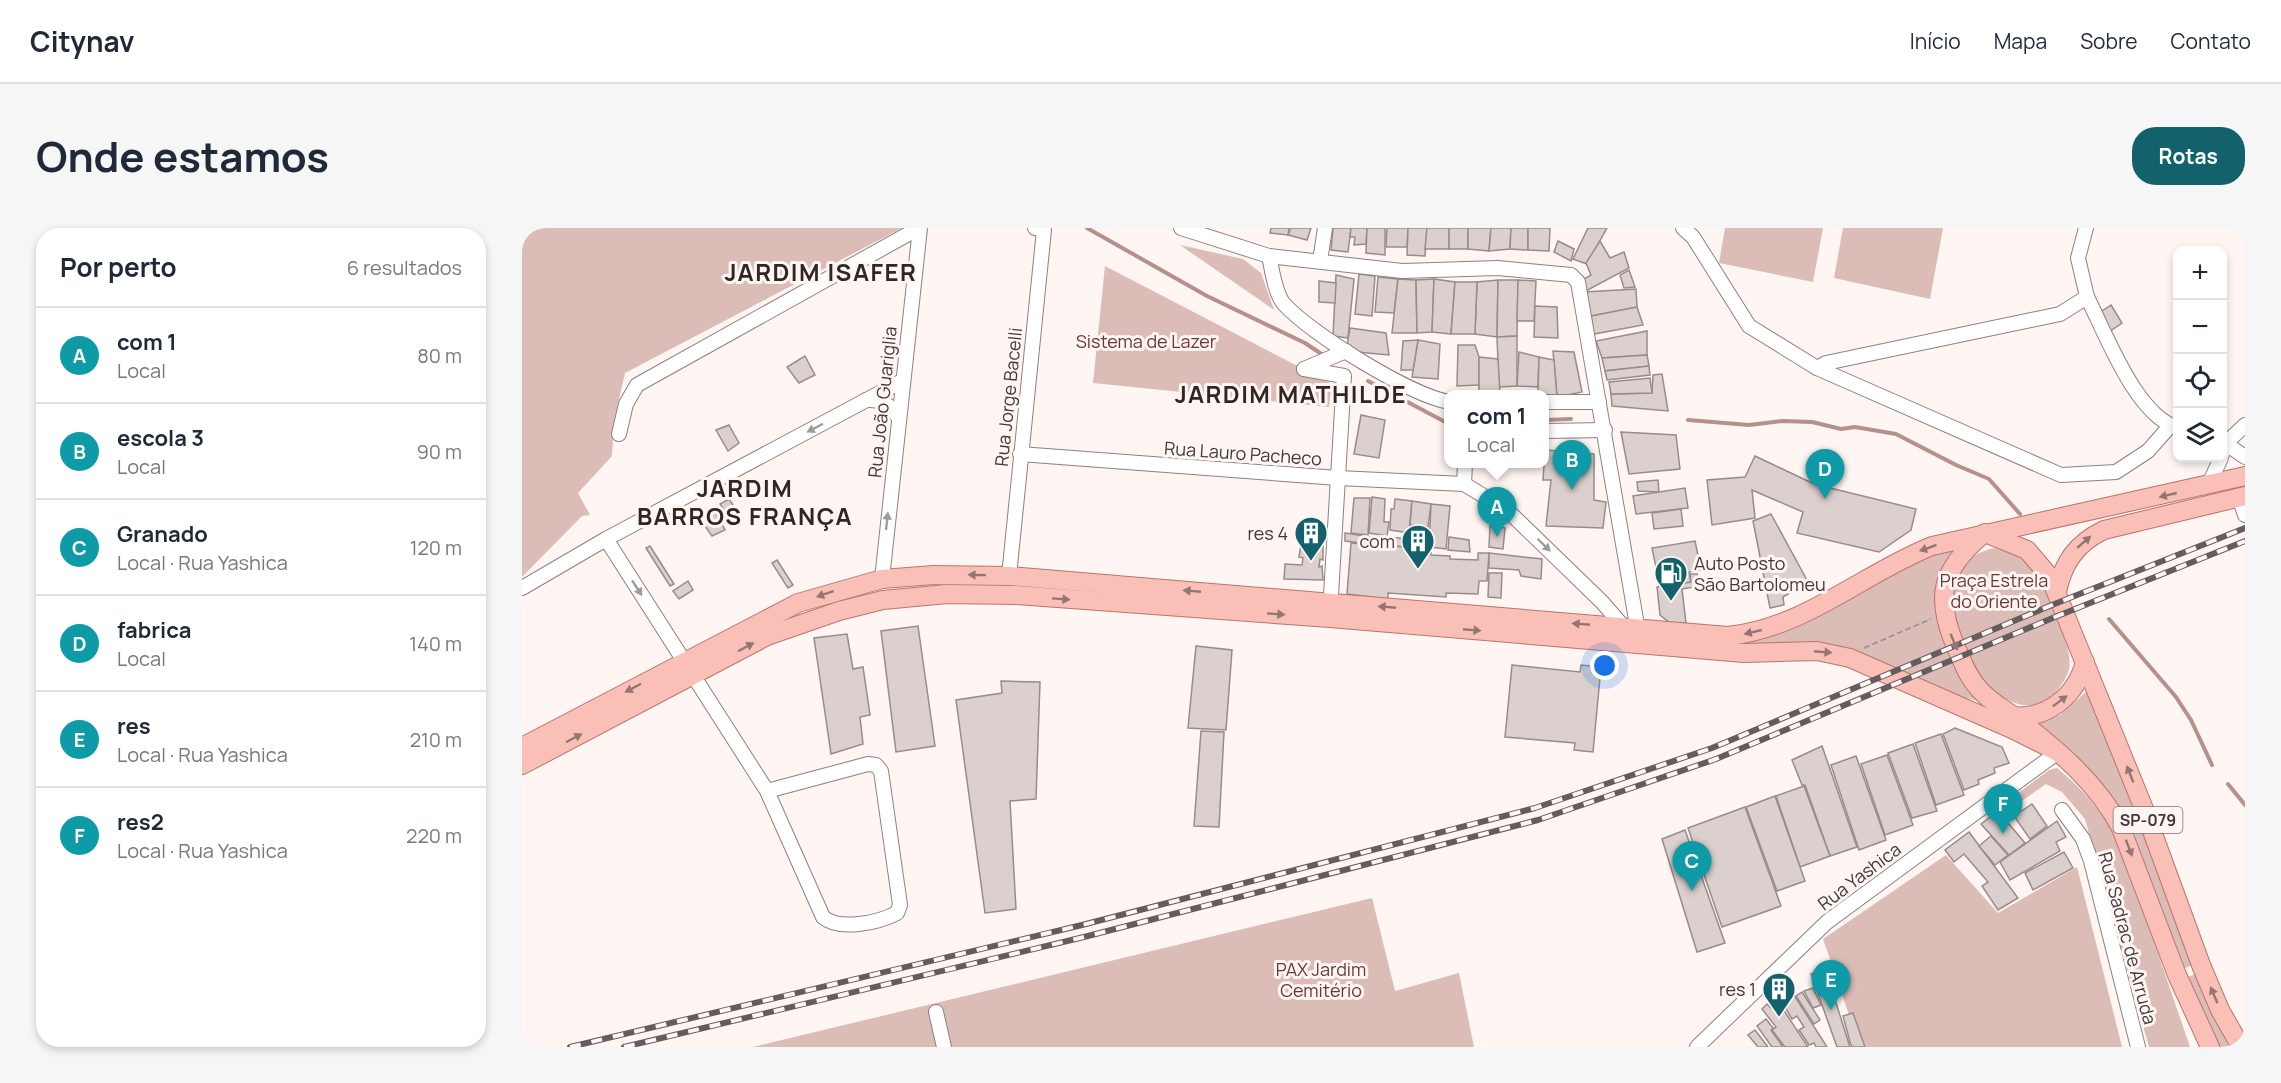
<!DOCTYPE html>
<html lang="pt">
<meta charset="utf-8">
<style>
:root{--surface:#fff;--page:#f6f6f7;--text:#1f2937;--muted:#747a83;--line:#e0e1e3;--accent:#13616b}
body{margin:0;font-family:Manrope,sans-serif;background:var(--page);color:var(--text)}
.controls{position:absolute;right:18px;top:18px;display:grid;overflow:hidden;border-radius:12px;box-shadow:0 3px 9px #0003}
.controls button{width:54px;height:54px;display:grid;place-items:center;padding:0;border:0;border-bottom:2px solid var(--line);background:var(--surface);color:var(--text);font:30px sans-serif}
.you{position:absolute;left:1083px;top:438px;width:21px;height:21px;margin:-15px;border:4px solid #fff;border-radius:50%;background:#1a73e8;box-shadow:0 0 0 9px #1a73e833}
.badge{display:grid;place-items:center;width:39px;height:39px;border-radius:50%;background:var(--accent);color:#fff;font-size:20px;font-weight:700}
.pin{position:absolute;translate:-50% -50px;filter:drop-shadow(0 2px 3px #0008)}
.pin::after{content:'';position:absolute;top:32px;width:21px;height:18px;background:inherit;clip-path:polygon(0 0,100% 0,50% 100%)}
.popup{position:absolute;left:922px;top:162px;width:105px;height:78px;box-sizing:border-box;display:grid;place-content:center;border-radius:12px;background:var(--surface);filter:drop-shadow(0 2px 4px #0005);font-size:20px;white-space:nowrap;color:var(--muted)}
.popup b{font-size:22px;color:var(--text)}
.popup::after{content:'';position:absolute;left:50%;top:100%;margin-left:-12px;border:12px solid transparent;border-top-color:var(--surface)}
.list{margin:0;padding:0;list-style:none}
h2{display:flex;justify-content:space-between;align-items:center;height:78px;margin:0;padding:0 24px;font-size:26px}
h2 small{font-size:20px;font-weight:400;color:var(--muted)}
.list li{display:grid;grid-template-columns:39px 1fr auto;gap:18px;align-items:center;box-sizing:border-box;height:96px;padding:0 24px;border-top:2px solid var(--line)}
.list b{display:block;font-size:22px;white-space:nowrap}
.list p{margin:0;font-size:20px;white-space:nowrap;color:var(--muted)}
.list em{font-size:20px;font-style:normal;color:var(--muted)}
.icon{flex:none;width:33px;height:33px;fill:none;stroke:currentColor;stroke-width:2;stroke-linecap:round;stroke-linejoin:round}
.map{position:relative;flex:none;width:1723px;height:819px;overflow:hidden;border-radius:24px}
header{display:flex;align-items:center;gap:36px;box-sizing:border-box;height:84px;padding:0 30px;background:var(--surface);border-bottom:2px solid var(--line)}
header strong{font-size:28px}
nav{display:flex;gap:33px;margin-inline-start:auto;font-size:21px}
.intro{display:flex;align-items:center;justify-content:space-between;box-sizing:border-box;height:144px;padding:0 36px}
h1{margin:0;font-size:42px}
.button{padding:15px 27px;border-radius:24px;background:var(--accent);color:#fff;font-size:21px;font-weight:700}
main{display:flex;gap:36px;padding:0 36px}
aside{flex:1;background:var(--surface);border-radius:24px;box-shadow:0 3px 9px #0003}
.map>svg:first-child{display:block}
.green{fill:#dcbcb6}
.lines{fill:none;stroke-linecap:round;stroke-linejoin:round}
.stream{stroke:#b6908a;stroke-width:4}
.building{fill:#dcd0ce;stroke:#978c8a;stroke-width:1.5}
.minor-casing{stroke:#8c817f;stroke-width:16}
.major-casing{stroke:#b7756c;stroke-width:20}
.path{stroke:#9f9897;stroke-width:2;stroke-dasharray:6 3;stroke-linecap:butt}
.minor{stroke:#fff;stroke-width:14}
.major{stroke:#fabfb7;stroke-width:18}
.rail-casing{stroke:#635d5d;stroke-width:6}
.rail{stroke:#fff5f3;stroke-width:4;stroke-dasharray:11;stroke-linecap:butt}
.oneway{fill:#9f9c9c}
.oneway2{fill:#937672}
.labels{text-anchor:middle;dominant-baseline:central;stroke-width:6;stroke-linejoin:round;paint-order:stroke}
.shield{fill:#fff5f3;stroke:#797272;stroke-width:1.5}
.shield-label{font-size:16px;font-weight:bold;fill:#3f3a3a}
.park-label{font-size:18px;fill:#6c3730;stroke:#fff5f3}
.street-label{font-size:18px;fill:#3f3a3a;stroke:#fff5f3}
.poi-label{font-size:18px;fill:#3f3a3a;stroke:#fff5f3;text-anchor:end}
.district-label{font-size:24px;font-weight:bold;letter-spacing:1.5px;fill:#302725;stroke:#fff5f3}
</style>
<header>
<strong>Citynav</strong>
<nav><a>Início</a><a>Mapa</a><a>Sobre</a><a>Contato</a></nav>
</header>
<div class="intro"><h1>Onde estamos</h1><a class="button">Rotas</a></div>
<main>
<aside>
<h2>Por perto<small>6 resultados</small></h2>
<ul class="list">
<li><span class="badge" style="background:#0f9aa8">A</span><div><b>com 1</b><p>Local</p></div><em>80 m</em></li>
<li><span class="badge" style="background:#0f9aa8">B</span><div><b>escola 3</b><p>Local</p></div><em>90 m</em></li>
<li><span class="badge" style="background:#0f9aa8">C</span><div><b>Granado</b><p>Local · Rua Yashica</p></div><em>120 m</em></li>
<li><span class="badge" style="background:#0f9aa8">D</span><div><b>fabrica</b><p>Local</p></div><em>140 m</em></li>
<li><span class="badge" style="background:#0f9aa8">E</span><div><b>res</b><p>Local · Rua Yashica</p></div><em>210 m</em></li>
<li><span class="badge" style="background:#0f9aa8">F</span><div><b>res2</b><p>Local · Rua Yashica</p></div><em>220 m</em></li>
</ul>
</aside>
<div class="map">
<svg width="1723" height="819" viewBox="0 0 1723 819">
<rect width="100%" height="100%" fill="#fff5f3"/>
<!-- green -->
<g class="green">
<polygon points="0,0 380,0 103,145 92,193 90,228 56,265 68,287 60,288 0,349"/>
<polygon points="1203,0 1301,0 1291,54 1197,35"/>
<polygon points="1321,0 1421,0 1408,71 1312,50"/>
<polygon points="658,17 721,31 739,45 752,82"/>
<polygon points="583,38 810,156 807,179 571,155"/>
<path d="M1472,320C1483,323 1496,325 1505,333C1512,339 1521,350 1525,358C1533,374 1551,424 1547,441C1545,450 1534,466 1527,471C1467,512 1375,342 1472,320Z"/>
<path d="M1432,322C1394,363 1423,438 1457,473L1436,468L1377,446L1222,418L1223,412L1407,327Z"/>
<polygon points="1565,463 1607,564 1672,737 1659,741 1592,574 1574,549 1546,522 1510,497 1538,487"/>
<path d="M1535,540C1565,565 1583,587 1601,623L1668,819H1627L1563,591L1540,564L1524,556L1480,587L1476,580L1527,542Z"/>
<polygon points="1424,627 1476,685 1555,639 1600,819 1338,819 1301,711"/>
<polygon points="850,670 873,763 937,745 952,819 231,819"/>
<polygon points="1674,746 1707,819 1695,819 1663,750"/>
</g>
<g class="lines">
<!-- stream -->
<g class="stream">
<polyline points="565,0 685,68 783,115 801,127"/>
<polyline points="846,153 927,196"/>
<polyline points="1023,192 1049,191"/>
<polyline points="1166,192 1227,197 1261,193 1290,194 1319,201 1333,199 1374,206 1434,237 1467,251 1498,286"/>
<polyline points="1587,391 1654,469 1669,492 1690,537"/>
<polyline points="1706,556 1723,577"/>
</g>
</g>
<!-- building -->
<g class="building">
<polygon points="749,0 767,0 766,7 748,5"/>
<polygon points="769,0 789,0 785,12 766,7"/>
<polygon points="811,0 829,0 826,24 809,22"/>
<polygon points="829,0 845,0 844,16 832,17 833,9 828,9"/>
<polygon points="845,0 863,0 863,27 844,25"/>
<polygon points="865,0 886,0 885,19 864,19"/>
<polygon points="886,0 905,0 903,28 885,27"/>
<polygon points="905,0 927,0 927,21 903,21"/>
<rect x="927" y="0" width="19" height="21"/>
<polygon points="946,0 969,0 967,23 946,21"/>
<polygon points="969,0 989,0 988,21 967,23"/>
<polygon points="989,0 1006,0 1006,22 988,21"/>
<polygon points="1006,0 1028,0 1027,23 1006,22"/>
<polygon points="1066,0 1085,0 1065,36 1051,31"/>
<polygon points="1036,13 1052,21 1049,33 1032,24"/>
<polygon points="1078,13 1088,30 1102,24 1107,40 1062,64 1057,54 1069,47 1064,35"/>
<polygon points="1107,42 1113,59 1102,60 1098,47"/>
<polygon points="837,46 853,48 850,88 833,86"/>
<polygon points="814,47 832,51 826,110 811,108"/>
<polygon points="856,49 876,51 872,85 853,84"/>
<polygon points="876,51 894,52 895,105 870,105"/>
<polygon points="912,51 910,104 895,105 894,52"/>
<polygon points="912,51 933,54 929,106 910,104"/>
<polygon points="976,52 975,109 953,106 955,54"/>
<polygon points="976,52 996,52 995,108 975,109"/>
<polygon points="996,52 1014,53 1012,93 995,93"/>
<polygon points="797,53 814,55 813,75 797,74"/>
<polygon points="933,54 955,54 953,106 929,106"/>
<polygon points="1114,61 1115,79 1069,88 1062,64"/>
<polygon points="1589,77 1600,95 1587,104 1577,85"/>
<polygon points="1013,78 1035,79 1036,110 1012,109"/>
<polygon points="1115,79 1121,97 1072,106 1069,88"/>
<polygon points="828,100 864,105 867,127 824,123"/>
<polygon points="1125,103 1125,127 1080,130 1074,113"/>
<polygon points="995,108 995,158 977,159 975,109"/>
<polygon points="896,112 918,116 916,151 890,149"/>
<polygon points="896,112 891,142 879,142 881,113"/>
<polygon points="936,117 953,117 957,129 957,157 935,158"/>
<polygon points="1031,123 1052,124 1060,164 1035,169"/>
<polygon points="997,124 1017,129 1016,159 995,158"/>
<polygon points="1125,127 1127,138 1083,143 1080,130"/>
<polygon points="283,128 293,147 277,155 265,139"/>
<polygon points="957,129 976,131 978,166 957,164"/>
<polygon points="1017,129 1032,132 1035,169 1016,166"/>
<polygon points="1127,138 1128,147 1085,152 1083,143"/>
<polygon points="1140,146 1146,183 1090,178 1089,166 1130,165 1131,147"/>
<polygon points="1128,150 1130,165 1089,166 1087,154"/>
<polygon points="839,187 863,192 857,230 832,226"/>
<polygon points="207,197 217,215 206,223 194,202"/>
<polygon points="1099,204 1154,207 1158,241 1107,246"/>
<polygon points="1023,222 1072,226 1072,272 1084,274 1081,300 1024,298 1029,252 1021,252"/>
<polygon points="1233,228 1292,256 1394,281 1389,302 1357,324 1275,305 1281,284 1230,262 1233,290 1190,297 1185,252 1223,249"/>
<polygon points="1136,252 1137,264 1116,263 1115,254"/>
<polygon points="1163,260 1166,280 1114,286 1111,268"/>
<polygon points="850,269 863,271 862,294 867,294 865,308 847,305"/>
<polygon points="832,270 848,270 846,307 829,305"/>
<polygon points="207,271 213,280 204,285 198,276"/>
<polygon points="873,271 890,273 887,305 868,302 869,281 872,281"/>
<polygon points="890,273 909,276 906,299 888,297"/>
<polygon points="909,276 928,278 924,321 907,319"/>
<polygon points="1159,281 1161,298 1132,301 1130,285"/>
<polygon points="193,283 203,302 190,308 178,291"/>
<polygon points="1249,286 1286,354 1261,369 1262,377 1248,380 1231,293"/>
<polygon points="968,298 983,300 981,321 967,319"/>
<polygon points="823,305 849,309 848,316 823,313"/>
<polygon points="887,308 906,310 905,321 887,319"/>
<polygon points="867,309 887,311 887,319 867,318"/>
<polygon points="927,309 947,312 948,324 926,322"/>
<polygon points="1173,313 1179,342 1167,344 1169,354 1141,358 1138,344 1135,344 1130,320"/>
<polygon points="829,315 909,321 909,327 928,328 928,331 956,332 956,325 967,325 965,353 957,353 956,366 924,365 924,369 866,365 866,371 825,366"/>
<polygon points="779,316 801,317 801,332 798,331 797,339 800,338 801,352 762,351 763,336 780,337 781,330 777,329"/>
<polygon points="128,318 152,356 148,358 124,320"/>
<polygon points="967,325 1020,331 1019,351 999,348 997,342 967,340"/>
<polygon points="255,332 271,357 266,360 250,335"/>
<polygon points="967,345 980,345 979,370 966,369"/>
<polygon points="1168,346 1175,346 1178,358 1160,361 1164,395 1148,395 1138,387 1135,359 1169,354"/>
<polygon points="166,353 171,362 157,371 151,363"/>
<polygon points="396,398 413,518 374,524 359,403"/>
<polygon points="325,406 331,441 341,439 348,487 338,489 341,516 309,526 292,410"/>
<polygon points="674,418 710,422 704,502 666,500"/>
<polygon points="990,437 1058,444 1059,437 1079,439 1071,524 1052,522 1053,515 983,509"/>
<polygon points="479,453 518,454 514,571 488,573 494,681 463,685 434,472 480,465"/>
<polygon points="1433,500 1480,519 1487,535 1472,540 1473,545 1456,552 1457,556 1442,562 1421,506"/>
<polygon points="679,503 702,504 697,599 672,598"/>
<polygon points="1419,506 1442,567 1414,577 1393,515"/>
<polygon points="1391,516 1415,583 1390,590 1366,525"/>
<polygon points="1300,518 1335,619 1308,628 1283,557 1280,557 1270,532"/>
<polygon points="1365,527 1391,597 1363,607 1339,536"/>
<polygon points="1334,528 1364,612 1337,622 1309,537"/>
<polygon points="1282,558 1308,628 1278,639 1254,568"/>
<polygon points="1253,568 1283,653 1255,663 1224,579"/>
<polygon points="1510,576 1525,598 1508,611 1492,588"/>
<polygon points="1223,579 1259,678 1200,699 1166,600"/>
<polygon points="1476,583 1503,615 1487,627 1459,596"/>
<polygon points="1535,593 1544,609 1534,614 1538,623 1488,652 1478,634"/>
<polygon points="1163,602 1203,715 1175,724 1140,611"/>
<polygon points="1447,604 1496,670 1476,682 1460,658 1466,654 1442,626 1432,634 1423,622"/>
<polygon points="1469,608 1486,627 1473,637 1457,618"/>
<polygon points="1542,624 1551,640 1511,662 1503,645"/>
<polygon points="1303,740 1328,819 1315,819 1289,746"/>
<polygon points="1291,760 1299,777 1291,780 1282,763"/>
<polygon points="1270,764 1305,819 1294,819 1292,815 1287,817 1277,802 1282,799 1275,788 1270,791 1258,771"/>
<polygon points="1280,764 1298,792 1292,796 1274,768"/>
<polygon points="1257,775 1286,819 1263,819 1250,802 1254,799 1240,781 1245,776 1249,780"/>
<polygon points="1331,785 1343,819 1330,819 1328,814 1321,788"/>
<polygon points="1244,791 1251,800 1249,802 1261,819 1250,819 1235,798"/>
<polygon points="1233,802 1246,819 1236,819 1226,807"/>
</g>
<g class="lines">
<!-- minor casing -->
<g class="minor-casing">
<g id="minor">
<polyline points="659,0 747,28 880,43 976,40 1049,47 1056,54 1117,409"/>
<polyline points="1161,0 1171,9 1227,98 1295,140"/>
<polyline points="1564,0 1556,30 1565,69"/>
<path d="M747,28C750,41 753,66 762,76C789,106 888,167 927,174"/>
<polyline points="798,33 803,0"/>
<polyline points="782,141 822,148 808,384"/>
<polyline points="782,141 824,123"/>
<path d="M344,172C359,171 369,176 376,189"/>
<polyline points="1023,174 1077,174"/>
<path d="M1648,198L1626,223L1594,244L1539,247L1295,140L1304,135L1538,86L1565,69C1584,106 1614,188 1656,200"/>
<polyline points="1023,203 1083,202"/>
<polyline points="97,206 104,176 115,157 397,0"/>
<polyline points="1700,213 1723,229"/>
<polyline points="498,226 816,250 942,256 985,282 1080,374 1106,404"/>
<polyline points="1700,226 1705,214 1723,197"/>
<polyline points="942,256 943,236"/>
<polyline points="1686,258 1699,230"/>
<polyline points="1717,269 1723,287"/>
<path d="M84,311L245,563L301,689C317,703 356,695 375,685L378,677L359,543L354,537L346,536L245,563"/>
<polyline points="487,348 522,2 513,0"/>
<polyline points="360,351 398,0"/>
<polyline points="0,360 84,311 380,153"/>
<polyline points="1540,582 1561,611 1569,633 1616,819"/>
<polyline points="414,784 422,819"/>
<polyline points="1175,819 1305,694 1536,524"/>
</g>
</g>
<!-- major casing -->
<g class="major-casing">
<g id="major">
<polyline points="1463,305 1505,322 1528,349 1622,581 1679,737 1698,782 1719,819"/>
<path d="M1459,308C1419,342 1413,369 1433,417C1440,432 1445,448 1457,461C1468,474 1483,481 1497,492C1537,523 1575,555 1599,600L1655,747L1688,819"/>
<path d="M1535,364C1541,334 1555,315 1582,302L1723,268"/>
<path d="M1489,488C1525,492 1554,468 1563,434"/>
<path d="M0,519L276,375L360,351L412,347L487,348L1206,408C1283,400 1340,346 1410,318L1723,248"/>
<polyline points="0,537 245,408 317,383 361,372 425,366 493,367 808,390 1222,425 1295,423 1328,430 1490,501 1536,524"/>
</g>
</g>
<!-- path -->
<polyline class="path" points="1342,420 1409,391"/>
<!-- minor -->
<use href="#minor" class="minor"/>
<!-- major -->
<use href="#major" class="major"/>
<!-- rail casing -->
<g class="rail-casing">
<g id="rail">
<polyline points="48,819 560,697 1013,580 1190,520 1530,377 1723,300"/>
<polyline points="102,819 562,709 1016,592 1194,531 1533,389 1723,313"/>
</g>
</g>
<!-- rail -->
<use href="#rail" class="rail"/>
</g>
<!-- one-way arrows -->
<defs><path id="oneway-solid" d="M-6-.8H1V-3.2L6.5 0L1 3.2V.8H-6Z" transform="scale(1.5)"/></defs>
<g class="oneway">
<use href="#oneway-solid" transform="translate(293 200) rotate(152)"/>
<use href="#oneway-solid" transform="translate(365 293) rotate(-84)"/>
<use href="#oneway-solid" transform="translate(1022 317) rotate(44)"/>
<use href="#oneway-solid" transform="translate(115 360) rotate(57)"/>
</g>
<g class="oneway2">
<use href="#oneway-solid" transform="translate(1646 267) rotate(167)"/>
<use href="#oneway-solid" transform="translate(1562 314) rotate(-41)"/>
<use href="#oneway-solid" transform="translate(1406 320) rotate(160)"/>
<use href="#oneway-solid" transform="translate(455 347) rotate(-179)"/>
<use href="#oneway-solid" transform="translate(670 363) rotate(-175)"/>
<use href="#oneway-solid" transform="translate(303 366) rotate(161)"/>
<use href="#oneway-solid" transform="translate(539 371) rotate(4)"/>
<use href="#oneway-solid" transform="translate(865 379) rotate(-175)"/>
<use href="#oneway-solid" transform="translate(754 386) rotate(4)"/>
<use href="#oneway-solid" transform="translate(1059 396) rotate(-175)"/>
<use href="#oneway-solid" transform="translate(950 402) rotate(5)"/>
<use href="#oneway-solid" transform="translate(1231 404) rotate(167)"/>
<use href="#oneway-solid" transform="translate(1432 414) rotate(67)"/>
<use href="#oneway-solid" transform="translate(224 419) rotate(-28)"/>
<use href="#oneway-solid" transform="translate(1301 424) rotate(5)"/>
<use href="#oneway-solid" transform="translate(111 460) rotate(152)"/>
<use href="#oneway-solid" transform="translate(1538 473) rotate(-37)"/>
<use href="#oneway-solid" transform="translate(52 510) rotate(-28)"/>
<use href="#oneway-solid" transform="translate(1608 546) rotate(-112)"/>
<use href="#oneway-solid" transform="translate(1607 620) rotate(69)"/>
<use href="#oneway-solid" transform="translate(1692 767) rotate(-113)"/>
</g>
<!-- icons -->
<defs>
<g id="building-pin" transform="scale(1.725)"><path d="M0 17L-7.5 6A9.5 9.5 0 1 1 7.5 6Z" fill="#13616b" stroke="#fff5f3"/><path d="M-4-6H4V6H1V3H-1V6H-4ZM-2.5-4.3h1.7v1.8h-1.7ZM.8-4.3h1.7v1.8H.8ZM-2.5-1h1.7V.8h-1.7ZM.8-1h1.7V.8H.8Z" fill="#fff"/></g>
<g id="fuel-pin" transform="scale(1.725)"><path d="M0 17L-7.5 6A9.5 9.5 0 1 1 7.5 6Z" fill="#13616b" stroke="#fff5f3"/><path d="M-5.5-6h7V0h2V4h1.3V-2.5L3-4.5l.8-.8L6-3V5H2.5V1h-1V6h-7ZM-4.2-4.7v3.2H.2V-4.7Z" fill="#fff"/></g>
</defs>
<g fill-rule="evenodd">
<use href="#building-pin" x="789" y="305"/>
<use href="#building-pin" x="896" y="313"/>
<use href="#fuel-pin" x="1149" y="345"/>
<use href="#building-pin" x="1257" y="761"/>
</g>
<g class="labels">
<!-- shield labels -->
<rect class="shield" x="1591.5" y="579" width="69" height="26" rx="4.5"/>
<g class="shield-label">
<text x="1626" y="592">SP-079</text>
</g>
<!-- park labels -->
<g class="park-label">
<text x="624" y="113">Sistema de Lazer</text>
<text x="1472" y="352">Praça Estrela<tspan x="1472" dy="21">do Oriente</tspan></text>
<text x="799" y="741">PAX Jardim<tspan x="799" dy="21">Cemitério</tspan></text>
</g>
<!-- street labels -->
<g class="street-label">
<text transform="translate(486 169) rotate(-84)">Rua Jorge Bacelli</text>
<text transform="translate(360 174) rotate(-84)">Rua João Guariglia</text>
<text transform="translate(721 225) rotate(4)">Rua Lauro Pacheco</text>
<text transform="translate(1337 648) rotate(-37)">Rua Yashica</text>
<text transform="translate(1606 710) rotate(75)">Rua Sadrac de Arruda</text>
</g>
<!-- poi labels -->
<g class="poi-label">
<text x="766" y="305">res 4</text>
<text x="873" y="313">com</text>
<text x="1172" y="335" text-anchor="start">Auto Posto<tspan x="1172" dy="21">São Bartolomeu</tspan></text>
<text x="1234" y="761">res 1</text>
</g>
<!-- district labels -->
<g class="district-label">
<text x="299" y="43">JARDIM ISAFER</text>
<text x="769" y="165">JARDIM MATHILDE</text>
<text x="223" y="259">JARDIM<tspan x="223" dy="28">BARROS FRANÇA</tspan></text>
</g>
</g>
</svg>
<div class="controls">
<button>+</button>
<button>−</button>
<button><svg class="icon" aria-label="locate" viewBox="0 0 24 24"><circle cx="12" cy="12" r="6"/><path d="M12 2v4M12 18v4M2 12h4M18 12h4"/></svg></button>
<button><svg class="icon" aria-label="layers" viewBox="0 0 24 24"><path d="M12 4l9 5-9 5-9-5zM3 14l9 5 9-5"/></svg></button>
</div>
<div class="you"></div>
<div class="pin badge" style="left:975px;top:309px;background:#0f9aa8">A</div>
<div class="popup"><b>com 1</b>Local</div>
<div class="pin badge" style="left:1050px;top:262px;background:#0f9aa8">B</div>
<div class="pin badge" style="left:1170px;top:663px;background:#0f9aa8">C</div>
<div class="pin badge" style="left:1303px;top:271px;background:#0f9aa8">D</div>
<div class="pin badge" style="left:1309px;top:782px;background:#0f9aa8">E</div>
<div class="pin badge" style="left:1481px;top:606px;background:#0f9aa8">F</div>
</div>
</main>
